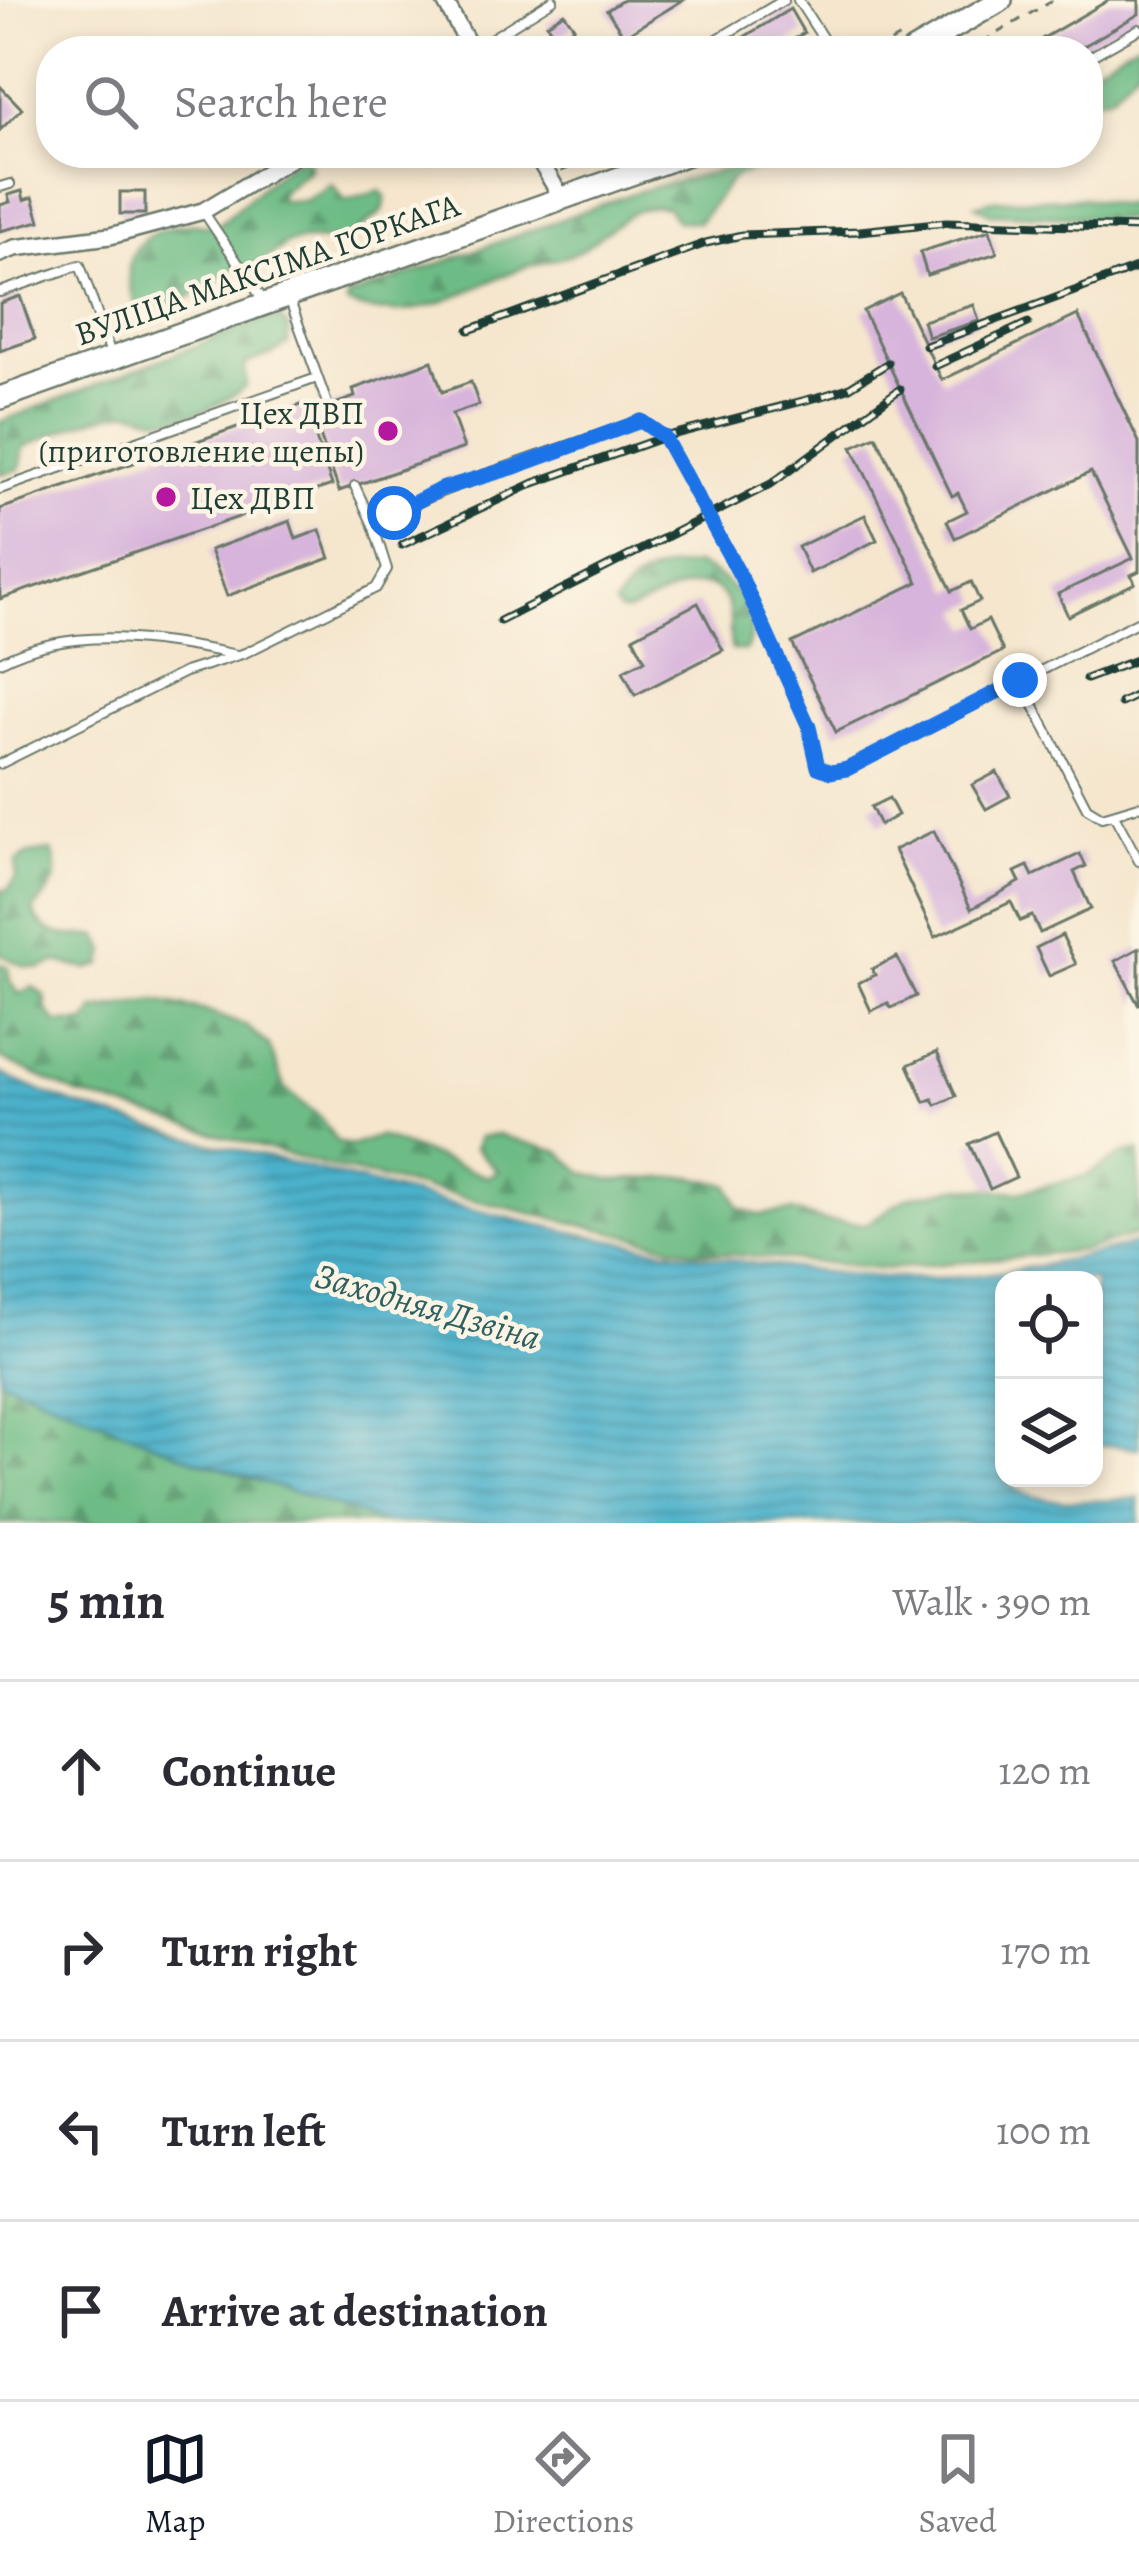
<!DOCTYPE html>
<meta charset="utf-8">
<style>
:root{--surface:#fff;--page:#f7f7f7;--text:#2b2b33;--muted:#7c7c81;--line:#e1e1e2;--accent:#111827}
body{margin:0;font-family:Alegreya,serif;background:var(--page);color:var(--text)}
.controls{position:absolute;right:36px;bottom:36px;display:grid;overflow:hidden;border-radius:24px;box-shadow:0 6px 18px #0003}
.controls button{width:108px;height:108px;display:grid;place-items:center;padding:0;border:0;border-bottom:3px solid var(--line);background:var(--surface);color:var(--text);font:60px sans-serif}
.stop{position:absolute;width:36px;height:36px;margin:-27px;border:9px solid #1a73e8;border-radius:50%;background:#fff}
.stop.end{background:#1a73e8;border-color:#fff;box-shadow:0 3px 12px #0008}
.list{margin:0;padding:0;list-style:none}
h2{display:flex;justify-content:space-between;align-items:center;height:156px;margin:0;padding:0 48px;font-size:51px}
h2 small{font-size:39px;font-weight:400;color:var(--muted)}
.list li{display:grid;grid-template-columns:78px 1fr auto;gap:36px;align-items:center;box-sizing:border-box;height:180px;padding:0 48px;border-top:3px solid var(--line)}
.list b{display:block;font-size:45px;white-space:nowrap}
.list em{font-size:39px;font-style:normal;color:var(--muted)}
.icon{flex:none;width:66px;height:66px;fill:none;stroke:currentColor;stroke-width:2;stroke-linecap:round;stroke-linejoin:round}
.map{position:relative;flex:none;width:1139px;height:1523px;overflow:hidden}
.search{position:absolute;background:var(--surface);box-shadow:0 6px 18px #0003;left:36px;right:36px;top:36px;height:132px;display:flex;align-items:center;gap:30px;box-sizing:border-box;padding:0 42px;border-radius:48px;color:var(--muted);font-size:45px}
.sheet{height:876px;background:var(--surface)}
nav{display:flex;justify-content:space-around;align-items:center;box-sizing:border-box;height:168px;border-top:3px solid var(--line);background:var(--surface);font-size:33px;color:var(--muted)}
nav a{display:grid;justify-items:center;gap:6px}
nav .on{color:var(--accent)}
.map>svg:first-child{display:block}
.forest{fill:url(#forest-firs);stroke:#467c5c;stroke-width:3}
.water{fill:url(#water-rules);stroke:#35777f;stroke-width:3}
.building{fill:#d7b4db}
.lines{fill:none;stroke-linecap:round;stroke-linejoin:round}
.lane-casing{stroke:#6a786a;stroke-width:12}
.street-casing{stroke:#6a786a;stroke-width:20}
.secondary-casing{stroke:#6a786a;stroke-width:26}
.path{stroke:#6a786a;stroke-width:3;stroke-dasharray:9 9;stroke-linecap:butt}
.lane{stroke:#fff;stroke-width:8}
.street{stroke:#fff;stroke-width:15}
.secondary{stroke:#fff;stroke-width:21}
.rail-casing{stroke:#1f3d34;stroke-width:9}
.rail{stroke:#fcf5e5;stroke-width:4.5;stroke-dasharray:14;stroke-linecap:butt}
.route{stroke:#1a73e8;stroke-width:15}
.poi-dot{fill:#b5179e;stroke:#fcf5e5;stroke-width:4.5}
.labels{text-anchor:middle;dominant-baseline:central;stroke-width:9;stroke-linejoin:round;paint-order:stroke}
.street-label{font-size:33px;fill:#1f3d34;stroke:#fcf5e5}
.poi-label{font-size:33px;fill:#1f3d34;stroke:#fcf5e5;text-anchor:end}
.water-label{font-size:36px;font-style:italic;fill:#2c6061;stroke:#fcf5e5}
</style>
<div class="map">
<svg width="1139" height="1523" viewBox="0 0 1139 1523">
<defs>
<pattern id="forest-firs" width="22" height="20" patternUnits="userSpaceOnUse" patternTransform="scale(3)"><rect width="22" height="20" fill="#6ebc85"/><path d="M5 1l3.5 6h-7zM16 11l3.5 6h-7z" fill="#5a9a6e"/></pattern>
<pattern id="water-rules" width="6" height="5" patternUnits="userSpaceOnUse" patternTransform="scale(3)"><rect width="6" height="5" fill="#4bb1ca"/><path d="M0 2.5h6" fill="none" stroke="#3e91a5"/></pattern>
</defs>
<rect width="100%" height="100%" fill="#fcf5e5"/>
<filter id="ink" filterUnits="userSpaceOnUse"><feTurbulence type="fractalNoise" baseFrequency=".00833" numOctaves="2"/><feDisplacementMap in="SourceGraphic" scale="24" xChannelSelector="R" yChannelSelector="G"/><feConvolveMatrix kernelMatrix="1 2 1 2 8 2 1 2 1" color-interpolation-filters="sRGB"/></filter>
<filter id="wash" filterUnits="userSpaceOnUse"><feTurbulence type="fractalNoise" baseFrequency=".004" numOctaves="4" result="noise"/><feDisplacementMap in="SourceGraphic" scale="48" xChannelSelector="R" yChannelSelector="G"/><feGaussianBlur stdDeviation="2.7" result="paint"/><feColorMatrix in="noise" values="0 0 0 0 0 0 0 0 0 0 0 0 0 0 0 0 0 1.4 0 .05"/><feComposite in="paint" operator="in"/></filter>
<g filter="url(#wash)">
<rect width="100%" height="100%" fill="#f5e6cd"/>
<!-- forest -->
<g class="forest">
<polygon points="1139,41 1139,66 1111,95 1088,100 1088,71"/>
<path d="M773,153H796L732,178L699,222L676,221L668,208C635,198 605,236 579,251C563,260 542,261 525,267C461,290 418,328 347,304V297L639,191L735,167Z"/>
<path d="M302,157L309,162V169L278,195L283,201L306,200L332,184L345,201L380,191L386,197L383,211L345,241L304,240L288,243L262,262L231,270L206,290L169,305L145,309L137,306C116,260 137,230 187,224C198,222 206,227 216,227L288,164Z"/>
<polygon points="1082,198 1121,205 1139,200 1139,220 990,213 976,205 993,200"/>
<path d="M280,318L289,329L288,344L275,353L245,364L246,386C224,404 188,421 159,418C145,416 137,409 122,412C88,418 56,433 24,447L20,469L0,474V422L265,319Z"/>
<path d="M695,565C728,575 764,614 746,650H732C728,637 732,624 729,610C717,557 655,603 627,612H620L615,606C631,574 662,567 695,565Z"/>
<path d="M52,851C63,878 51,890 33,910C44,940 70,935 98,936L106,950L102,965L87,969L56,962L40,968L24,966L0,954V889L7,891L16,878V862L29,854Z"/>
<polygon points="0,964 8,967 10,982 19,994 33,987 45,996 47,1011 57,1023 86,1023 95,1010 157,1001 202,1010 246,1026 269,1046 285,1089 321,1118 336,1141 351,1146 379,1136 488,1177 498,1171 475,1148 479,1137 498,1135 560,1152 584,1173 614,1180 693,1177 729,1185 739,1208 758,1215 792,1211 824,1221 866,1224 907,1197 961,1187 1019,1192 1085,1176 1127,1152 1139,1151 1139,1234 1085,1250 890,1269 695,1251 327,1166 77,1094 0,1058"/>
<polygon points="0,1379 185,1456 385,1523 0,1523"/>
</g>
<!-- water -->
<path class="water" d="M0,1073C97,1121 210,1142 314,1169C466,1209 603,1244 760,1264C817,1271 875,1279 932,1278C1002,1277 1072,1259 1139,1243V1448L1094,1444V1280H1004V1478C1023,1509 1105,1501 1139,1498V1523H385L185,1456L0,1379Z"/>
<g id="blocks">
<!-- building -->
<g class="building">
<polygon points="623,0 683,0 624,36 607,10"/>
<polygon points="1109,0 1139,0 1139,14 1075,51 1021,51"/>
<polygon points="790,9 804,33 774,51 721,51"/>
<polygon points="564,13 574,27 556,38 547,24"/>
<polygon points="0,86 22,109 0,130"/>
<polygon points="22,191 24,200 33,197 40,221 0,231 0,205 10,202 8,195"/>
<rect x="120" y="192" width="25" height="22"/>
<polygon points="990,230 997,253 927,275 920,252"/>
<polygon points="900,293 942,380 1078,315 1139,442 1139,571 1131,575 1135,583 1068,616 1058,594 1133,558 1091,472 955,538 947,521 967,511 958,493 952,496 863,311"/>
<polygon points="20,296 35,339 0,351 0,303"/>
<polygon points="974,305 979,321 928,337 923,321"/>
<polygon points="432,361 442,392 471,382 479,405 452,414 464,448 339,491 312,412 355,397 353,389"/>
<polygon points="304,404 332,485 0,599 0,509"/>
<polygon points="876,436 952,591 971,582 980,601 961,610 970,629 988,620 1003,651 836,732 792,643 918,582 852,447"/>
<polygon points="865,515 877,540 810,573 798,547"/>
<polygon points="290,521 296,539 320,530 330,558 227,596 210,550"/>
<polygon points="698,603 723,650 635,695 623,671 645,660 633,637"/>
<polygon points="997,772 1010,796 986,809 972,785"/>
<polygon points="889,798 898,815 880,825 871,807"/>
<polygon points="934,831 971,909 1020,882 1015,872 1028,866 1033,876 1080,854 1086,866 1074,872 1091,909 1040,933 1032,916 1020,921 1011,902 935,937 894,850"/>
<polygon points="1062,935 1076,964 1049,976 1036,948"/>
<polygon points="1139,948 1139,1006 1115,961"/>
<polygon points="897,957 916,996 891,1008 888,1003 871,1011 858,983 875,975 872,969"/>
<polygon points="937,1052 956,1096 936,1105 933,1099 925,1102 908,1065"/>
<polygon points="995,1132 1016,1177 990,1189 969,1144"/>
</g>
</g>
</g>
<g filter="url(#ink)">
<use href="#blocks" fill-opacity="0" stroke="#6a786a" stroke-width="3"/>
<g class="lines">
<!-- lane casing -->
<g class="lane-casing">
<g id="lane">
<polyline points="798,0 831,51"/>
<polyline points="473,50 553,0"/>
<polyline points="697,51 784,0"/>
<polyline points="1088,58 1139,29"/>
<polyline points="0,187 10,184"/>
<polyline points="203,211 265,303"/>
<polyline points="0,292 80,265 112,357"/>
<polyline points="289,298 328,406"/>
<path d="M355,486L373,525C457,478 551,454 641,420L664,437L741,577L809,727L818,768L831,772L847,769L1139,621"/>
<polyline points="0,489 317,378"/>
<path d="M0,662C72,624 161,639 237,655"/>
<polyline points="1020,679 1087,808 1102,817 1139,806"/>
<polyline points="0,764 185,672 245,653 376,588 387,569 373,525"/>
<polyline points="1114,815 1139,861"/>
</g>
</g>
<!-- street casing -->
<g class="street-casing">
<g id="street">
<polyline points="444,0 472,51"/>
<polyline points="535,153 563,200"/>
<polyline points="0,254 15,248 110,236 203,211 300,153"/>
</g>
</g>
<!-- secondary casing -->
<g class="secondary-casing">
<g id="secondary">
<polyline points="913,51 1001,0"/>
<polyline points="0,398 690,153"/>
</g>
</g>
<!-- path -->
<g class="path">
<polyline points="875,51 900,37"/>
<polyline points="967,51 1053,0"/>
<polyline points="561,171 610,153"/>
</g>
<!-- lane -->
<use href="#lane" class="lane"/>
<!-- street -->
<use href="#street" class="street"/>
<!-- secondary -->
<use href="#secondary" class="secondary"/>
<!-- rail casing -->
<g class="rail-casing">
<g id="rail">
<polyline points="469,330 706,243 742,235 860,231 946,222 1139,228"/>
<polyline points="926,346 1139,267"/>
<polyline points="935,366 1028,323"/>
<polyline points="402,545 534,483 664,437 826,395 848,388 888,363"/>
<polyline points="500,621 771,484 900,389"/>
<polyline points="1086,679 1139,659"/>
<polyline points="1121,703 1139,694"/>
</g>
</g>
<!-- rail -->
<use href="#rail" class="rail"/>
</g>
</g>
<g class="lines" filter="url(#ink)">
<!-- route -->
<polyline class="route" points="394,513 441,489 515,467 641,421 664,437 741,577 809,727 818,767 831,772 847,769 1020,680"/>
</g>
<!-- markers -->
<g class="poi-dot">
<circle cx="388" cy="431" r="12"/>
<circle cx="166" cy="497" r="12"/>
</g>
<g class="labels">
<!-- street labels -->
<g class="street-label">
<text transform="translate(267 269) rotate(-19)">ВУЛІЦА МАКСІМА ГОРКАГА</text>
</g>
<!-- poi labels -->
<g class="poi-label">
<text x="364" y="412">Цех ДВП<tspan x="364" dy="38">(приготовление щепы)</tspan></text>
<text x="190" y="497" text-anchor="start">Цех ДВП</text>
</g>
<!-- water labels -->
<g class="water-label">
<text transform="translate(428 1306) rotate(16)">Заходняя Дзвіна</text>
</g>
</g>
</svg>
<div class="controls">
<button><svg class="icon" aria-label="locate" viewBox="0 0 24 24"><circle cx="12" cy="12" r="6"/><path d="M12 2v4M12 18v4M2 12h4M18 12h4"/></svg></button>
<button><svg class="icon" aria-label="layers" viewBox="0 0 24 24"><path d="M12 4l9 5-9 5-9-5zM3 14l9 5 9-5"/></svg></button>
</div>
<div class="stop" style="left:394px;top:513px"></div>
<div class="stop end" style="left:1020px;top:680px"></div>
<div class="search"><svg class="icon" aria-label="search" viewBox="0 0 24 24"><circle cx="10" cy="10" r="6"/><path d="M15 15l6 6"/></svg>Search here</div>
</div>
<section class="sheet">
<h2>5 min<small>Walk · 390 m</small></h2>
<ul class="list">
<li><svg class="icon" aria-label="ahead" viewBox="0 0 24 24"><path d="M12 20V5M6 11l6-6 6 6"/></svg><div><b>Continue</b></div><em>120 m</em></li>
<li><svg class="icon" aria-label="right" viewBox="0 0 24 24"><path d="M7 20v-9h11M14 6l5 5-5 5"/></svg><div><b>Turn right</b></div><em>170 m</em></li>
<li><svg class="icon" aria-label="left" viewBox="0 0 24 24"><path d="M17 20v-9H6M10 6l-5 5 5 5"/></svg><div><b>Turn left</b></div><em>100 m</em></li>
<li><svg class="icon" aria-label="arrive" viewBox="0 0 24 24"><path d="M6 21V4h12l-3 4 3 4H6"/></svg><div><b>Arrive at destination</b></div></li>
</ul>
</section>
<nav>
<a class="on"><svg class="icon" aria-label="map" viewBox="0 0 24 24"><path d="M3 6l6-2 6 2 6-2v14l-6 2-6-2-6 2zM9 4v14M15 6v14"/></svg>Map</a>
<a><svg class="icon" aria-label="directions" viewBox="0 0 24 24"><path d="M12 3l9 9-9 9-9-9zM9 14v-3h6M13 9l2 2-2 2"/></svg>Directions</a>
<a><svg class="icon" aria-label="saved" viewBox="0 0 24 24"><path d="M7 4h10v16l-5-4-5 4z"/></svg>Saved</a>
</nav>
